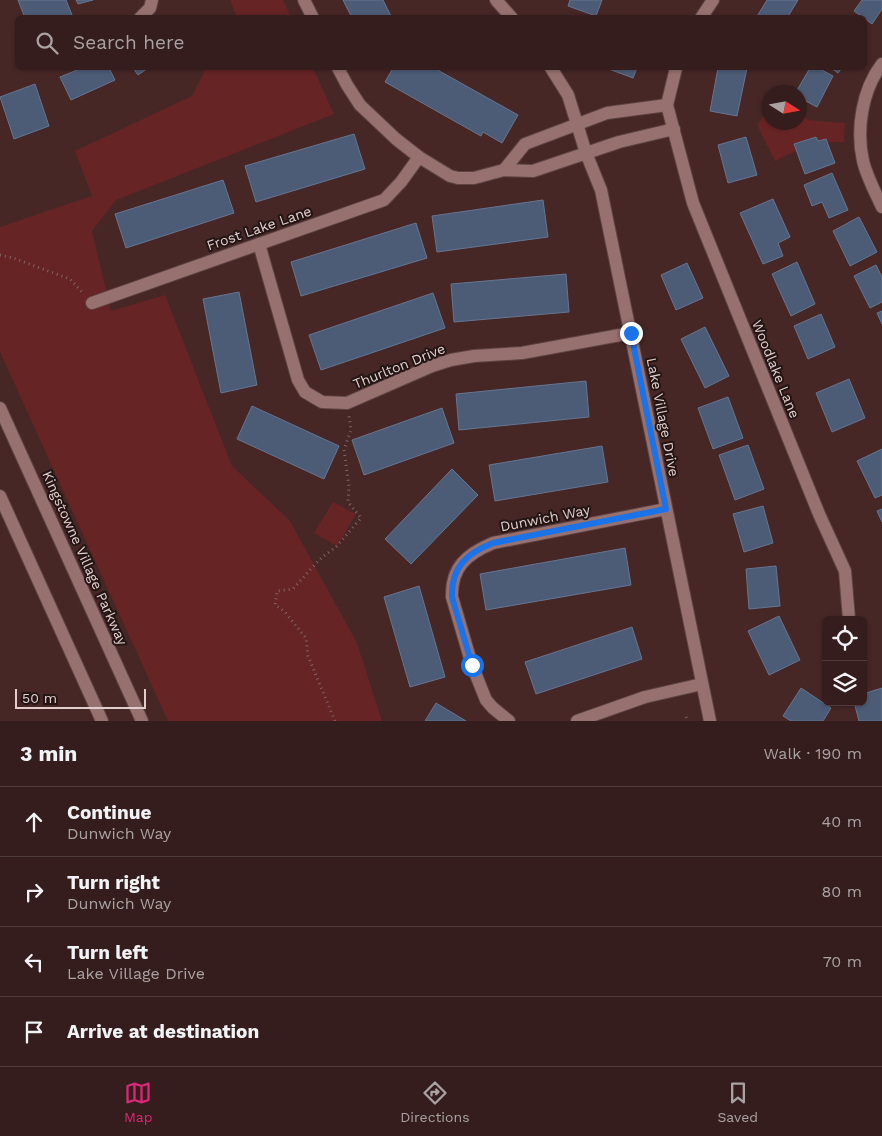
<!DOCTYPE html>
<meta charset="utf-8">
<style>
:root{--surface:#341d1c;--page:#3c2625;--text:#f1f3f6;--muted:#a9a2a3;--line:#4e3b3b;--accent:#db2777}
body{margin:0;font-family:"Work Sans",sans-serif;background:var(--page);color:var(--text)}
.controls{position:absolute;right:15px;bottom:15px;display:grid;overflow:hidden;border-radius:8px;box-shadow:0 1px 4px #0004}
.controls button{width:45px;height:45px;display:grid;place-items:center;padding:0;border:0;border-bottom:1px solid var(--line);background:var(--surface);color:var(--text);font:25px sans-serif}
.compass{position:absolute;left:762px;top:85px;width:45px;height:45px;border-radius:50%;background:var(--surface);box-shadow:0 1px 4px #0004;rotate:101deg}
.scale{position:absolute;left:15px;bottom:12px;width:131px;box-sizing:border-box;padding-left:5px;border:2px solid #e2cecc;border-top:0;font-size:14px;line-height:18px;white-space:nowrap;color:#e2cecc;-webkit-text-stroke:4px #231514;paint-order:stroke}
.stop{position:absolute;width:15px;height:15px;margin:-11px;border:4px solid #1a73e8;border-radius:50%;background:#fff}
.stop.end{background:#1a73e8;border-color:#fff;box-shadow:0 1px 5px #0008}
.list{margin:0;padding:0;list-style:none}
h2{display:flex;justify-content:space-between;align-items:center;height:65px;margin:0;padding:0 20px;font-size:21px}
h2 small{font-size:16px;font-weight:400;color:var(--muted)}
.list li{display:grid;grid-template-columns:32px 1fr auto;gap:15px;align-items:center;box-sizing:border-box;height:70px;padding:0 20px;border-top:1px solid var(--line)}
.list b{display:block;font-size:19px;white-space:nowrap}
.list p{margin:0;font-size:16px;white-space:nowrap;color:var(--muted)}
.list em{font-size:16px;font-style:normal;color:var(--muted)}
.icon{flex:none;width:28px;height:28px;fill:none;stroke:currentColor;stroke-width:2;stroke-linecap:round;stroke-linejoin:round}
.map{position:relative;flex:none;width:882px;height:721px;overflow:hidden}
.search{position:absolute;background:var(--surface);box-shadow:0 1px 4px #0004;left:15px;right:15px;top:15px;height:55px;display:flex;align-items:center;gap:12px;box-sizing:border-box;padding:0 18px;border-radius:8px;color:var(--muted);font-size:19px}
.sheet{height:345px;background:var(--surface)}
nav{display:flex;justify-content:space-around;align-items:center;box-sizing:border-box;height:70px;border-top:1px solid var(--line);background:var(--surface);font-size:14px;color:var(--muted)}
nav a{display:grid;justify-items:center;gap:2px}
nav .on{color:var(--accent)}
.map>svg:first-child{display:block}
.green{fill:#662425}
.building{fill:#4d5c76;stroke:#657591}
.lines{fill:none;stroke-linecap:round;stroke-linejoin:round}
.minor-casing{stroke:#5e4444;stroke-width:14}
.tertiary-casing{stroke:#5e4444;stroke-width:14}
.path{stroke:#7f6463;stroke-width:3;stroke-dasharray:1 4;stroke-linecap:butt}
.minor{stroke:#96716f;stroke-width:12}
.tertiary{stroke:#96716f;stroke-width:12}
.route{stroke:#1a73e8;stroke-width:6}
.labels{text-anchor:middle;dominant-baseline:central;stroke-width:4;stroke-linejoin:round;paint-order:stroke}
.street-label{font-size:14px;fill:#e2cecc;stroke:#231514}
</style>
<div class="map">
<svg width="882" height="721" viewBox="0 0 882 721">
<rect width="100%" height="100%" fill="#462726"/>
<!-- green -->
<g class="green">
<polygon points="230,0 283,0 291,17 237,17"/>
<polygon points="204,68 313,68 334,114 116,200 92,231 111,311 165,295 232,466 290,521 357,643 382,721 168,721 0,352 0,227 92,196 75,151 192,96 203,74"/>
<polygon points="769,108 770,122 800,122 800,113 808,120 845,123 844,142 813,142 775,161 757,125"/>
<polygon points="333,502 356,514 337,546 314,533"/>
</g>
<!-- building -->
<g class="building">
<polygon points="18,0 66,0 72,15 66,18 25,18"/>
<polygon points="76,0 93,0 78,4"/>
<polygon points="343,0 383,0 392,18 352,18"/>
<polygon points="570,0 602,0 596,16 568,6"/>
<polygon points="767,0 798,0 787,18 756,18"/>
<polygon points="862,0 882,0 882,9 872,24 854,11"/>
<polygon points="82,68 109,68 115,80 71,100 60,77"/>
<polygon points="133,68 148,68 138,75"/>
<polygon points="393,68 434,68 518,115 502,143 483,132 481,136 385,82"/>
<polygon points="606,68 637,68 633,78"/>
<polygon points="718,68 747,68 737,116 710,111"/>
<polygon points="810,68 818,68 833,76 817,107 800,98 800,92 796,92"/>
<polygon points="831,68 842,68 838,73"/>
<polygon points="35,84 49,126 14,139 0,97"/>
<polygon points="354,134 365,169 256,202 245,166"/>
<polygon points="746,137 757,175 728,183 718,145"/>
<polygon points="816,137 818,141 826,139 835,163 805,174 794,144"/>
<polygon points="832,173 848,210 829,218 822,202 812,206 804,185"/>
<polygon points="223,180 234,213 126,248 115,214"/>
<polygon points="773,199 790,237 778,243 783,256 763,264 740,213"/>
<polygon points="543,200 548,237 437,252 432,216"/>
<polygon points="859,217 877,252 850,266 833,231"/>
<polygon points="416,223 427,258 301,296 291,262"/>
<polygon points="797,262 815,304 791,316 772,274"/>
<polygon points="687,263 703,298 676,310 661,275"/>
<polygon points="876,265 882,277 882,302 870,308 854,276"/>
<polygon points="566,274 569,312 454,322 451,284"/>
<polygon points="239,292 257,385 221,393 203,299"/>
<polygon points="433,293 445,328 321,370 309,335"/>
<polygon points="882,311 882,324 877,313"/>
<polygon points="821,314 835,347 808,359 794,326"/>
<polygon points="705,327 729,376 705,388 681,339"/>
<polygon points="849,379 865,418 832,432 816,393"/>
<polygon points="586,381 589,417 459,430 456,394"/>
<polygon points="728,397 743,438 713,449 698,408"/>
<polygon points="252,406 339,446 324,479 237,439"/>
<polygon points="442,408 454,443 364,475 352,440"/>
<polygon points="748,445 764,489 735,500 719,455"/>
<polygon points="602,446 608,482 495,501 489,465"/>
<polygon points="882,449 882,495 875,498 857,461"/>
<polygon points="452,469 478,495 411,564 385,539"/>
<polygon points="763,506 773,543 744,552 733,514"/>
<polygon points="882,509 882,522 877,511"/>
<polygon points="625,548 631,585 486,610 480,574"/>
<polygon points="776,566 780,606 749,609 746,569"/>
<polygon points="419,586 445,677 410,687 384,597"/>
<polygon points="779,616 800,660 769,675 748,631"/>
<polygon points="632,627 642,659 536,694 525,662"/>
<polygon points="801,688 831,708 823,721 791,721 783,716"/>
<polygon points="882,688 882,721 859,721 854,702 863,702 863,694"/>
<polygon points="436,703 466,721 425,721"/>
</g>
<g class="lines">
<!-- minor casing -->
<g class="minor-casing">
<g id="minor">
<polyline points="304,0 313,18"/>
<polyline points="496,0 512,18"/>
<polyline points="140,18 150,8 152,0"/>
<polyline points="701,18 713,0"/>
<path d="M882,64C862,90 856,129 863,161C867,177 875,192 882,207"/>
<polyline points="338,68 347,85 360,105 396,139 419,157 450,176 458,178 474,178 504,170 533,171 619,142 674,129"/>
<polyline points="551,68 568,95 586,153 601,190 710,721"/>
<polyline points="676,68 667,105 693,203 819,514 845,571 849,619"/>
<polyline points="504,170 525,144 607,113 667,105"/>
<polyline points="259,244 298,380 305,392 322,402 347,403 432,366 451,360 474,356 522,353 631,333"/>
<polyline points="92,303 384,200 401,182 419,157"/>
<path d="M509,721L493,708L486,700L472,665L452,597C451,567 467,554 493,543L666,509"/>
<polyline points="577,721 645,697 702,684"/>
</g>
</g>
<!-- tertiary casing -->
<g class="tertiary-casing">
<g id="tertiary">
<polyline points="0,408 142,721"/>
<polyline points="0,496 102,721"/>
</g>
</g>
<!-- path -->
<g class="path">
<polyline points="0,255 13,258 70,279 83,293"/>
<polyline points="686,717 688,721"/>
<polyline points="335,721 308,656 306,638 284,611 275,605 277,591 293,589 319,560 337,546 361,518 348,502 349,487 344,450 351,430 349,415"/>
</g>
<!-- minor -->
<use href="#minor" class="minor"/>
<!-- tertiary -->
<use href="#tertiary" class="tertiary"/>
</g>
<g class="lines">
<!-- route -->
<path class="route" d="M472,665L452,597C451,567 467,553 493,543L666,509L631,333"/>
</g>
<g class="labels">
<!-- street labels -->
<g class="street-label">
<text transform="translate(259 228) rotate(-19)">Frost Lake Lane</text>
<text transform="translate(399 366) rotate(-22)">Thurlton Drive</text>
<text transform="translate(776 369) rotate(68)">Woodlake Lane</text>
<text transform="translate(663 417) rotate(79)">Lake Village Drive</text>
<text transform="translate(545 518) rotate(-11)">Dunwich Way</text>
<text transform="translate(85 558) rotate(66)">Kingstowne Village Parkway</text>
</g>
</g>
</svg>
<div class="controls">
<button><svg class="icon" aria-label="locate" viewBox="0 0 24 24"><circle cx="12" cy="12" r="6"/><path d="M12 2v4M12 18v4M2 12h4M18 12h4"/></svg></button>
<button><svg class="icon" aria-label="layers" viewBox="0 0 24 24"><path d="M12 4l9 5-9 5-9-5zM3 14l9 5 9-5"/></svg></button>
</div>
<svg class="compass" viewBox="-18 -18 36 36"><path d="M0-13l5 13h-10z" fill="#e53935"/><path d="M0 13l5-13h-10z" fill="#a9a2a3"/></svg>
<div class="scale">50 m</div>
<div class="stop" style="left:472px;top:665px"></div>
<div class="stop end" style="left:631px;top:333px"></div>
<div class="search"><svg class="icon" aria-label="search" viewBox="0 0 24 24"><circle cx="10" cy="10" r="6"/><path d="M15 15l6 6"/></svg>Search here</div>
</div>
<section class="sheet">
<h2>3 min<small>Walk · 190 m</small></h2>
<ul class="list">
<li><svg class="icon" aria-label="ahead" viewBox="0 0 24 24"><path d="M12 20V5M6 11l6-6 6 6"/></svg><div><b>Continue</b><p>Dunwich Way</p></div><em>40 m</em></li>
<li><svg class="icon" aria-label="right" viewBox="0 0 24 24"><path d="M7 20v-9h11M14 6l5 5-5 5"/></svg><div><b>Turn right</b><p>Dunwich Way</p></div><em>80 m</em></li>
<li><svg class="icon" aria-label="left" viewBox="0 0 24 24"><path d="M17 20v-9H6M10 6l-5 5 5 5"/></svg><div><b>Turn left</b><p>Lake Village Drive</p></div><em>70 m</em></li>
<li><svg class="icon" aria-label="arrive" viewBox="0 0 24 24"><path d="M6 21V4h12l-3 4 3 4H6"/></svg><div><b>Arrive at destination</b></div></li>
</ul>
</section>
<nav>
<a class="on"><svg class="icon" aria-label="map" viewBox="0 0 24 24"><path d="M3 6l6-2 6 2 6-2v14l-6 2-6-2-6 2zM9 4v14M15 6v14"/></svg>Map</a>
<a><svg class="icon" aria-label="directions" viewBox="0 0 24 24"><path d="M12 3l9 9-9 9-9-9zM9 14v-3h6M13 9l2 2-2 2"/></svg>Directions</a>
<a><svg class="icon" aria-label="saved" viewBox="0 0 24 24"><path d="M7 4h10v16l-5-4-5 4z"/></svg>Saved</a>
</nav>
